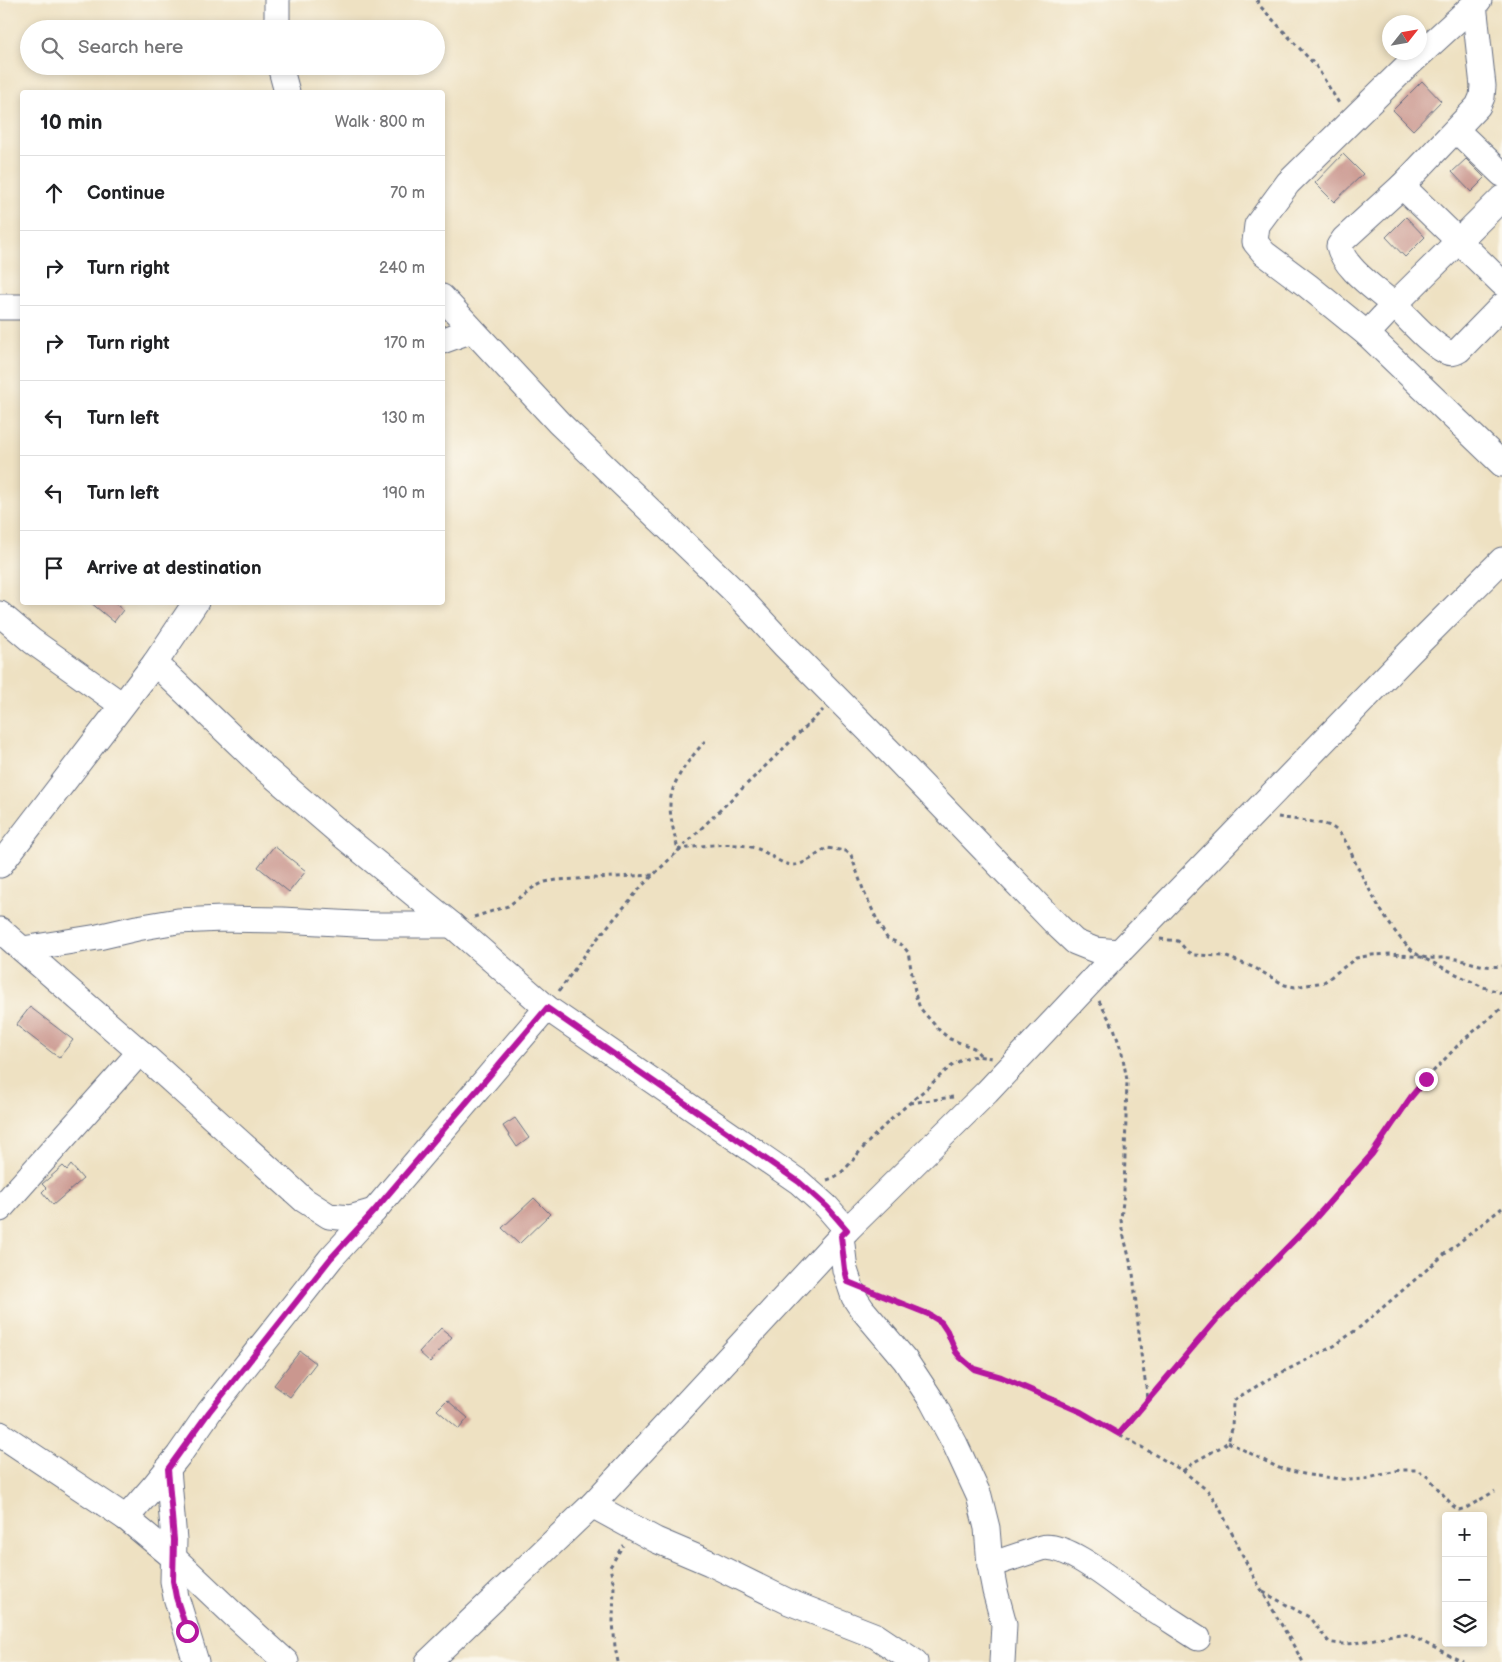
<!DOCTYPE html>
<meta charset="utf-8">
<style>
:root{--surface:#fff;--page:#f2f2f2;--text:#202124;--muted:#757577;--line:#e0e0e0}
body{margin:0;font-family:"Balsamiq Sans",sans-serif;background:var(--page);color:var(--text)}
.controls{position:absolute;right:15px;bottom:15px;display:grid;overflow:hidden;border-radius:5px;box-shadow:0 2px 8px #0003}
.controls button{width:45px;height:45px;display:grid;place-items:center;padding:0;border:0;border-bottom:1px solid var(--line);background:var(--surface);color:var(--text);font:25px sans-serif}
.compass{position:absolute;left:1382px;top:15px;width:45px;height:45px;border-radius:50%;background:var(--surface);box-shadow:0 2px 8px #0003;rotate:59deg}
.stop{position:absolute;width:15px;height:15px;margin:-11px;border:4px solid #b5179e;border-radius:50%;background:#fff}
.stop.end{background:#b5179e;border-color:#fff;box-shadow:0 1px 5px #0008}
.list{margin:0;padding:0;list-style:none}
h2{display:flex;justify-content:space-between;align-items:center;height:65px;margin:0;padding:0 20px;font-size:21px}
h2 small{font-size:16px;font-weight:400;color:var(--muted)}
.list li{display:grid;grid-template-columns:32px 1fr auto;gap:15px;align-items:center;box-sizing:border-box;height:75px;padding:0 20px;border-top:1px solid var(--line)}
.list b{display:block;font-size:19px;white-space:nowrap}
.list em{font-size:16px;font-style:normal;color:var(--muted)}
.icon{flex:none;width:28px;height:28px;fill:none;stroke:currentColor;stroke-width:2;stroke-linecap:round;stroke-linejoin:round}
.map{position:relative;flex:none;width:1502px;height:1662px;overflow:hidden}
.search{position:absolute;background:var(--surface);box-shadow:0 2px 8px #0003;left:20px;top:20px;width:425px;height:55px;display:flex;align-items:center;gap:12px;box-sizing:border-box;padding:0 18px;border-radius:28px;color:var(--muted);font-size:19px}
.panel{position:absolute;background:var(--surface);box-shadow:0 2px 8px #0003;left:20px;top:90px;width:425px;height:515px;border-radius:5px}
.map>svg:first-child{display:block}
.building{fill:#ca978f}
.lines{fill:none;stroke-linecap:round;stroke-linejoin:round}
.minor-casing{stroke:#656d81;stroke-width:27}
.path{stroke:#656d81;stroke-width:3;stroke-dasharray:4 4;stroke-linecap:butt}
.minor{stroke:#fff;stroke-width:25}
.route{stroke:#b5179e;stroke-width:6}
</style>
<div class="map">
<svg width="1502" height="1662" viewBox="0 0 1502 1662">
<rect width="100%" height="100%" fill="#fbf7ec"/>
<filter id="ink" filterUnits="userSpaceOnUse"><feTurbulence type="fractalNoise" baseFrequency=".02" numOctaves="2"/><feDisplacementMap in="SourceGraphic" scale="10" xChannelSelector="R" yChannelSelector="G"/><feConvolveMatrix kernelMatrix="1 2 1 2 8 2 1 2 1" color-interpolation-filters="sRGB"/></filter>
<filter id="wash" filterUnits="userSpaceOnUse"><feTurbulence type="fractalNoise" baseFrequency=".0096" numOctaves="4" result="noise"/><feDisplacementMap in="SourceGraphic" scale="20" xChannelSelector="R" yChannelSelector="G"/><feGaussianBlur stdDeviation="1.12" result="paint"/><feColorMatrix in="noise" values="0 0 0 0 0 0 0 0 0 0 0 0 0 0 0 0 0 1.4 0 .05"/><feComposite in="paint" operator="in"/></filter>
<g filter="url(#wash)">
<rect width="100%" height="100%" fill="#eee1c2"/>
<g id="blocks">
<!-- building -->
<g class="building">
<polygon points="1422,81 1441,101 1413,130 1393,110"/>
<polygon points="1343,154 1363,174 1334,202 1315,183"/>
<polygon points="1466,159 1485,178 1471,192 1452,172"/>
<polygon points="1406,217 1425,237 1405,257 1386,237"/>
<polygon points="90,602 113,602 123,610 114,622"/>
<polygon points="274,846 306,871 289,892 258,867"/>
<polygon points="30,1007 73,1040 59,1058 16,1025"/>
<polygon points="515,1118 529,1138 517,1147 503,1126"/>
<polygon points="71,1165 83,1179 53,1205 42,1192 46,1188 42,1184 63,1166 67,1170"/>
<polygon points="534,1198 550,1214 519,1244 502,1228"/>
<polygon points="441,1328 452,1337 430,1362 419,1352"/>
<polygon points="300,1351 316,1363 290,1397 274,1385"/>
<polygon points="447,1400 468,1418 459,1429 437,1410"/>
</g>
</g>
</g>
<g filter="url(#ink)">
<use href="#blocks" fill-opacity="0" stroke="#656d81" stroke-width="1"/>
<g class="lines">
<!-- minor casing -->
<g class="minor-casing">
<g id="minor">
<polyline points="1479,0 1405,68 1288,183 1257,225 1255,242 1264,253 1308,286 1367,334 1502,464"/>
<path d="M1474,4L1483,86L1482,97L1478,106L1402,186L1344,239L1339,246C1344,269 1379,291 1396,307C1410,320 1428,342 1445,351C1450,354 1454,353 1459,350L1502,306"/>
<polyline points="277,29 277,0"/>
<polyline points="280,66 287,92"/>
<polyline points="1456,130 1502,174"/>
<polyline points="1402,186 1502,283"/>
<polyline points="442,297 559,423 732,589 785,646 892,754 1057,925 1075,942 1095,950 1119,952"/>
<polyline points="0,307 22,307"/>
<polyline points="1367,334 1394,305 1502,198"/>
<polyline points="442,341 472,330"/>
<polyline points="0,614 32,641 122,705"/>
<polyline points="155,663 263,767 342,835 452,925 547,1008 799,1182 827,1207 847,1230"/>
<polyline points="0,865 155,663 196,602"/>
<polyline points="0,930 140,1052 304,1200 329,1216 350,1218 374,1211"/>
<polyline points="23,949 98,937 137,928 178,921 222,919 282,920 374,925 452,925"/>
<polyline points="0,1209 140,1052"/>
<polyline points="841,1236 845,1270 854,1297 862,1309 905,1360 932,1401 955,1444 979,1496 987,1528 990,1565 995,1591 1004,1624 1002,1662"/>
<polyline points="0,1434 126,1518 173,1557 233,1614 286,1662"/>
<polyline points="168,1469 174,1540 173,1581 176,1597 196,1662"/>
<polyline points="592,1505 656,1540 710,1563 789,1602 876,1636 915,1662"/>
<polyline points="126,1518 154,1486 179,1455 209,1412 331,1258 374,1211 547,1008"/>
<path d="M990,1565L1041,1548C1067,1541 1119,1587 1140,1601C1160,1613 1179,1626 1198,1638"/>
<polyline points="428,1662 592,1505 847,1230 987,1092 1098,974 1410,652 1502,560"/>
</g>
</g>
<!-- path -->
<g class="path">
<polyline points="1257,0 1260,6 1316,66 1340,105"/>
<path d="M705,741C690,759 669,782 670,808C671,822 675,837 678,850C700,845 736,841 758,849C769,853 781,865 793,865C806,865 816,854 827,848L846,851L851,855L864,892L879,924L887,938L902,945L908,952L916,997L920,1008L940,1031L950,1039L974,1048L982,1057"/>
<path d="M1278,817C1289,819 1321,822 1330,826C1346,834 1350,852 1357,866C1370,891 1395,942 1420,956C1428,960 1441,957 1450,958C1468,960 1483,969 1502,966"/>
<polyline points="474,917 508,906 534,887 545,882 557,880 653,875"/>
<polyline points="1160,939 1178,941 1188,952 1194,955 1224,956 1255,968 1285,985 1295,987 1324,982 1356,958 1372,955 1391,954 1421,957 1483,987 1502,993"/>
<polyline points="559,991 592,945 641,887 823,710"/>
<polyline points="1099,1001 1114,1028 1122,1053 1127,1080 1124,1192 1121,1219 1122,1229 1133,1273 1141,1354 1148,1399"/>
<polyline points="910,1103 953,1097"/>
<path d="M827,1180C844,1175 851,1161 863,1148C882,1126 905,1107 927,1088C939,1077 951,1064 966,1058C974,1055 984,1057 992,1058"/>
<polyline points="878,1294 928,1314 941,1322 947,1331 956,1352 961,1358 974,1369 1001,1377 1081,1412 1183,1471 1208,1491 1218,1505 1251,1572 1303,1662"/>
<polyline points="1119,1434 1216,1320 1312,1222 1372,1154 1411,1097 1426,1079 1461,1042 1502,1008"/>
<polyline points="1228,1442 1279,1468 1308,1475 1350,1480 1365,1479 1400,1470 1417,1470 1428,1477 1453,1506 1459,1510 1466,1508 1495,1491"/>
<polyline points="1183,1471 1196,1461 1221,1447 1228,1442 1232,1429 1233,1402 1237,1398 1267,1380 1334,1346 1360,1327 1446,1253 1502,1208"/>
<path d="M1263,1592L1309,1617L1329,1642C1353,1649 1379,1635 1403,1634L1409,1635L1463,1662"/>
<polyline points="618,1662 615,1647 613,1621 614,1586 610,1567 623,1545"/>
</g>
<!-- minor -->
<use href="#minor" class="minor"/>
</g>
</g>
<g class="lines" filter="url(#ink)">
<!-- route -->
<polyline class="route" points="187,1631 176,1597 173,1581 174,1540 168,1469 209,1412 331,1258 374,1211 547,1008 799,1182 827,1207 847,1230 841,1236 845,1270 848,1282 928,1314 941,1322 947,1331 956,1352 961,1358 974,1369 1001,1377 1081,1412 1119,1434 1216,1320 1312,1222 1372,1154 1411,1097 1426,1079"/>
</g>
</svg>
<div class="controls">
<button>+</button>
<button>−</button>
<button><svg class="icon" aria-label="layers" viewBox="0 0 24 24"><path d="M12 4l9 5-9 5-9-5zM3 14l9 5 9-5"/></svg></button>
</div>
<svg class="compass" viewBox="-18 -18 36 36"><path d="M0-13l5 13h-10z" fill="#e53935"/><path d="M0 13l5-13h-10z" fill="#757577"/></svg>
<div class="stop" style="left:187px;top:1631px"></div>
<div class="stop end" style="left:1426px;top:1079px"></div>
<div class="search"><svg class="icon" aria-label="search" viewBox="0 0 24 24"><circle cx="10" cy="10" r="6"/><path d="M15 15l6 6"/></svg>Search here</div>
<section class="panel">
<h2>10 min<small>Walk · 800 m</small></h2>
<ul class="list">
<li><svg class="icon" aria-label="ahead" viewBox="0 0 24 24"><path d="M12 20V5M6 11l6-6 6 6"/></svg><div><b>Continue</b></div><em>70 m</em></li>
<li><svg class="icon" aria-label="right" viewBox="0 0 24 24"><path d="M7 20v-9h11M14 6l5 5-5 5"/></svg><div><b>Turn right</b></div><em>240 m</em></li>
<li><svg class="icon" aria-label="right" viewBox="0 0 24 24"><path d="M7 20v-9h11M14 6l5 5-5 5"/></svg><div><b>Turn right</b></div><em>170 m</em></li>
<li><svg class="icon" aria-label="left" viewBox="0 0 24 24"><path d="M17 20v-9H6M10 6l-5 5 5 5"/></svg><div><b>Turn left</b></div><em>130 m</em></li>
<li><svg class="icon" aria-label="left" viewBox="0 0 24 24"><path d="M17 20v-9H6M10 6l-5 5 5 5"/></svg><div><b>Turn left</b></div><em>190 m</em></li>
<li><svg class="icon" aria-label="arrive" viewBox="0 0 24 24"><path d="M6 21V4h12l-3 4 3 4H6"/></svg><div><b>Arrive at destination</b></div></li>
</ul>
</section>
</div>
